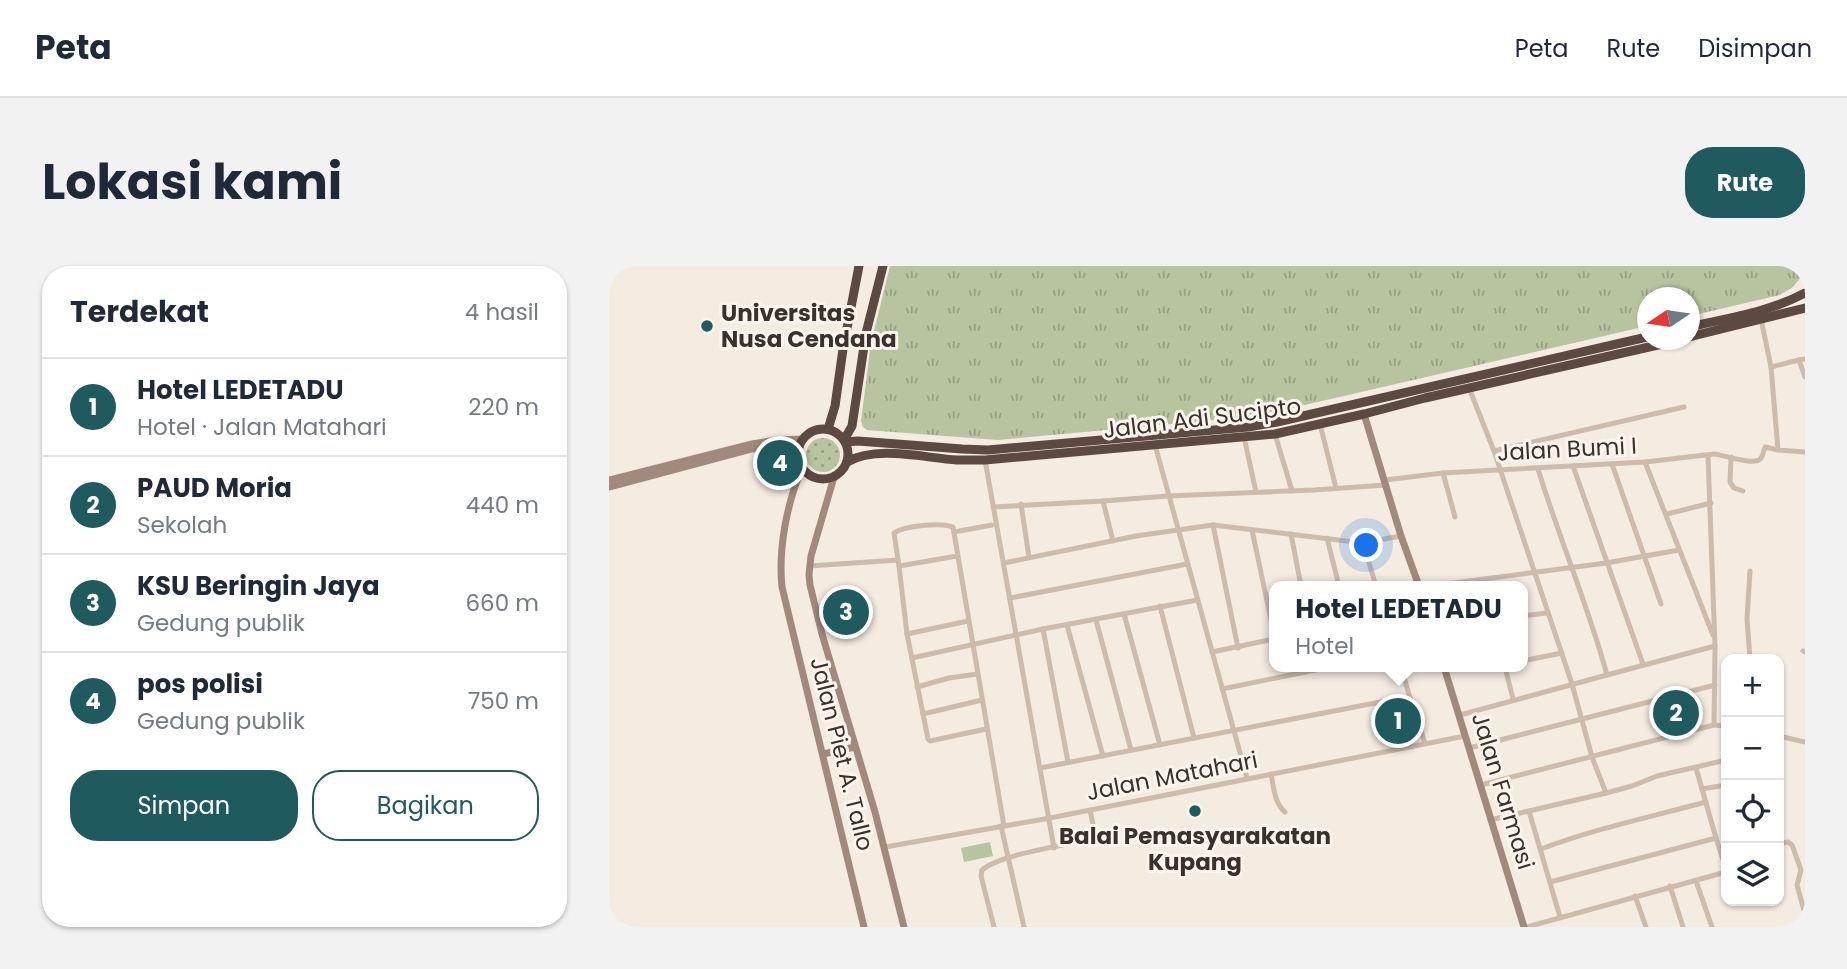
<!DOCTYPE html>
<html lang="id">
<meta charset="utf-8">
<style>
:root{--surface:#fff;--page:#f2f2f3;--text:#1f2937;--muted:#747a83;--line:#e0e1e3;--accent:#1f5a5e}
body{margin:0;font-family:Poppins,sans-serif;background:var(--page);color:var(--text)}
.controls{position:absolute;right:21px;bottom:21px;display:grid;overflow:hidden;border-radius:14px;box-shadow:0 2px 5px #0004}
.controls button{width:63px;height:63px;display:grid;place-items:center;padding:0;border:0;border-bottom:2px solid var(--line);background:var(--surface);color:var(--text);font:35px sans-serif}
.compass{position:absolute;left:1028px;top:21px;width:63px;height:63px;border-radius:50%;background:var(--surface);box-shadow:0 2px 5px #0004;rotate:257deg}
.you{position:absolute;left:758px;top:280px;width:24px;height:24px;margin:-18px;border:5px solid #fff;border-radius:50%;background:#1a73e8;box-shadow:0 0 0 10px #1a73e833}
.badge{display:grid;place-items:center;width:46px;height:46px;border-radius:50%;background:var(--accent);color:#fff;font-size:23px;font-weight:700}
.pin{position:absolute;translate:-50% -50%;border:4px solid #fff;box-shadow:0 2px 7px #0006}
.popup{position:absolute;left:660px;top:315px;width:259px;height:91px;box-sizing:border-box;display:grid;place-content:center;border-radius:14px;background:var(--surface);filter:drop-shadow(0 2px 5px #0005);font-size:23px;white-space:nowrap;color:var(--muted)}
.popup b{font-size:26px;color:var(--text)}
.popup::after{content:'';position:absolute;left:50%;top:100%;margin-left:-14px;border:14px solid transparent;border-top-color:var(--surface)}
.list{margin:0;padding:0;list-style:none}
h2{display:flex;justify-content:space-between;align-items:center;height:91px;margin:0;padding:0 28px;font-size:30px}
h2 small{font-size:23px;font-weight:400;color:var(--muted)}
.list li{display:grid;grid-template-columns:46px 1fr auto;gap:21px;align-items:center;box-sizing:border-box;height:98px;padding:0 28px;border-top:2px solid var(--line)}
.list b{display:block;font-size:26px;white-space:nowrap}
.list p{margin:0;font-size:23px;white-space:nowrap;color:var(--muted)}
.list em{font-size:23px;font-style:normal;color:var(--muted)}
.actions{display:flex;gap:14px;padding:21px 28px}
.actions a{flex:1;padding:16px 0;border:2px solid var(--accent);border-radius:28px;text-align:center;font-size:24px;color:var(--accent)}
.actions .main{background:var(--accent);color:#fff}
.icon{flex:none;width:38px;height:38px;fill:none;stroke:currentColor;stroke-width:2;stroke-linecap:round;stroke-linejoin:round}
.map{position:relative;flex:none;width:1196px;height:661px;overflow:hidden;border-radius:28px}
header{display:flex;align-items:center;gap:42px;box-sizing:border-box;height:98px;padding:0 35px;background:var(--surface);border-bottom:2px solid var(--line)}
header strong{font-size:33px}
nav{display:flex;gap:38px;margin-inline-start:auto;font-size:24px}
.intro{display:flex;align-items:center;justify-content:space-between;box-sizing:border-box;height:168px;padding:0 42px}
h1{margin:0;font-size:49px}
.button{padding:18px 32px;border-radius:28px;background:var(--accent);color:#fff;font-size:24px;font-weight:700}
main{display:flex;gap:42px;padding:0 42px}
aside{flex:1;background:var(--surface);border-radius:28px;box-shadow:0 2px 5px #0004}
.map>svg:first-child{display:block}
.grass{fill:url(#grass-tufts)}
.park{fill:url(#park-dots)}
.garden{fill:#b8c4a0}
.lines{fill:none;stroke-linecap:round;stroke-linejoin:round}
.street{stroke:#cdbbac;stroke-width:5}
.secondary{stroke:#a18a7d;stroke-width:7}
.highway{stroke:#5c4a42;stroke-width:9}
.poi-dot{fill:#1f5a5e;stroke:#fbf5ee;stroke-width:2.5}
.labels{text-anchor:middle;dominant-baseline:central;stroke-width:6;stroke-linejoin:round;paint-order:stroke}
.poi-label{font-size:23px;font-weight:bold;fill:#3b302b;stroke:#fbf5ee;text-anchor:start}
.street-label{font-size:23px;fill:#3b302b;stroke:#fbf5ee}
</style>
<header>
<strong>Peta</strong>
<nav><a>Peta</a><a>Rute</a><a>Disimpan</a></nav>
</header>
<div class="intro"><h1>Lokasi kami</h1><a class="button">Rute</a></div>
<main>
<aside>
<h2>Terdekat<small>4 hasil</small></h2>
<ul class="list">
<li><span class="badge">1</span><div><b>Hotel LEDETADU</b><p>Hotel · Jalan Matahari</p></div><em>220 m</em></li>
<li><span class="badge">2</span><div><b>PAUD Moria</b><p>Sekolah</p></div><em>440 m</em></li>
<li><span class="badge">3</span><div><b>KSU Beringin Jaya</b><p>Gedung publik</p></div><em>660 m</em></li>
<li><span class="badge">4</span><div><b>pos polisi</b><p>Gedung publik</p></div><em>750 m</em></li>
</ul>
<div class="actions"><a class="main">Simpan</a><a>Bagikan</a></div>
</aside>
<div class="map">
<svg width="1196" height="661" viewBox="0 0 1196 661">
<defs>
<pattern id="grass-tufts" width="24" height="20" patternUnits="userSpaceOnUse" patternTransform="scale(1.75)"><rect width="24" height="20" fill="#b8c4a0"/><path d="M3 7l-1-3M5 7V3M7 7l1-3M15 17l-1-3M17 17v-4M19 17l1-3" fill="none" stroke="#97a083"/></pattern>
<pattern id="park-dots" width="8" height="8" patternUnits="userSpaceOnUse" patternTransform="scale(1.75)"><rect width="8" height="8" fill="#b8c4a0"/><path d="M2 2h.1M6 6h.1" fill="none" stroke="#97a083" stroke-width="1.8" stroke-linecap="round"/></pattern>
</defs>
<rect width="100%" height="100%" fill="#f4ebe1"/>
<!-- grass -->
<polygon class="grass" points="281,0 1196,0 1196,6 1184,21 1171,29 1081,50 1080,32 1038,32 1038,60 674,144 607,154 389,174 258,164 254,161 252,155 262,77"/>
<!-- park -->
<circle class="park" cx="214" cy="189" r="17"/>
<!-- garden -->
<polygon class="garden" points="381,576 384,590 355,596 352,582"/>
<g class="lines">
<!-- street -->
<g class="street">
<polyline points="1152,53 1162,101 1169,184"/>
<polyline points="1196,93 1190,94 1196,111"/>
<polyline points="1162,101 1190,94"/>
<polyline points="860,122 885,185 963,418 983,491 997,527"/>
<polyline points="711,158 727,222"/>
<polyline points="666,168 683,225"/>
<polyline points="635,171 647,226"/>
<polyline points="546,179 638,512"/>
<polyline points="885,185 1075,141"/>
<polyline points="1099,190 1106,380 1105,459"/>
<polyline points="1122,191 1121,216 1125,222 1134,225"/>
<polyline points="376,194 445,582"/>
<polyline points="1036,196 1104,369"/>
<polyline points="1003,198 1052,338"/>
<polyline points="964,200 1034,398"/>
<path d="M929,203C950,272 979,339 998,409L1106,380"/>
<polyline points="834,207 846,251"/>
<path d="M776,214L834,207L1036,196L1105,188C1115,189 1147,201 1152,192C1154,189 1155,184 1156,181L1169,184L1196,186"/>
<polyline points="494,235 504,275"/>
<polyline points="412,238 420,291"/>
<polyline points="384,241 494,235 559,230 705,224 777,219"/>
<polyline points="1058,248 1102,237"/>
<polyline points="604,259 629,382"/>
<polyline points="643,264 665,368"/>
<polyline points="345,266 383,259"/>
<polyline points="682,268 692,320"/>
<polyline points="718,272 730,320"/>
<polyline points="754,277 792,270"/>
<path d="M348,290L290,300L285,267C295,260 332,256 344,261L395,560"/>
<polyline points="395,297 527,270 604,259 754,277 767,320"/>
<polyline points="200,300 289,294"/>
<polyline points="290,300 298,368 319,473 321,475 377,463"/>
<polyline points="822,320 997,297 1070,284"/>
<polyline points="401,332 578,298"/>
<polyline points="551,340 585,472"/>
<polyline points="515,348 551,479"/>
<polyline points="913,350 938,347"/>
<polyline points="487,354 522,484"/>
<polyline points="458,359 494,490"/>
<polyline points="434,363 588,334"/>
<polyline points="298,368 359,355"/>
<polyline points="1194,385 1196,386"/>
<polyline points="603,386 665,373"/>
<polyline points="303,392 434,363 459,496"/>
<polyline points="1141,393 1138,353 1141,305"/>
<polyline points="913,395 953,387"/>
<polyline points="792,401 801,432"/>
<polyline points="896,401 904,433"/>
<polyline points="308,421 340,412 368,408"/>
<polyline points="613,423 721,401"/>
<polyline points="314,448 373,434"/>
<polyline points="851,449 998,409"/>
<polyline points="1170,470 1196,476"/>
<polyline points="860,482 1106,419"/>
<polyline points="431,502 787,433 801,432 816,477"/>
<path d="M662,508C665,521 665,537 676,546"/>
<polyline points="872,519 1105,459 1117,460"/>
<polyline points="1093,523 1117,519"/>
<polyline points="920,545 951,651"/>
<polyline points="881,554 997,527 1023,520 1048,510 1117,494"/>
<polyline points="392,560 415,661"/>
<polyline points="1107,572 1117,603"/>
<polyline points="1170,578 1179,576 1183,579 1192,604 1188,619 1196,648"/>
<polyline points="276,581 441,552 856,470"/>
<path d="M932,583C985,563 1041,551 1097,536"/>
<polyline points="1087,615 1103,661"/>
<polyline points="941,616 1107,572 1087,502"/>
<polyline points="1061,620 1074,661"/>
<polyline points="1026,630 1037,661"/>
<path d="M385,661L372,610L373,604C391,588 458,579 484,573L486,568L481,544"/>
<polyline points="918,661 1117,606"/>
</g>
<!-- secondary -->
<g class="secondary">
<polyline points="755,148 792,270 810,320"/>
<path d="M193,202C178,237 169,283 173,321L255,661"/>
<polyline points="225,211 202,290 200,309 201,319 213,368 266,546 295,661"/>
<polyline points="0,214 143,178 168,174 194,173"/>
<polyline points="0,221 142,183 167,181 189,190"/>
<polyline points="835,401 915,661"/>
<polyline points="214,488 246,481"/>
</g>
<!-- highway -->
<g class="highway">
<path d="M1080,61C1119,52 1161,46 1196,27"/>
<polyline points="1080,71 1196,42"/>
<polyline points="219,163 226,140 234,83 250,0"/>
<circle cx="214" cy="188" r="25"/>
<polyline points="235,174 243,160 257,67 274,0"/>
<polyline points="236,176 249,175 353,183 379,184 639,161 668,156 1038,71"/>
<path d="M238,196C268,179 315,192 348,194C357,194 367,194 376,194L666,168L755,148L816,132L1071,74"/>
</g>
</g>
<!-- markers -->
<g class="poi-dot">
<circle cx="98" cy="60" r="7"/>
<circle cx="586" cy="545" r="7"/>
</g>
<g class="labels">
<!-- poi labels -->
<g class="poi-label">
<text x="112" y="47">Universitas<tspan x="112" dy="26">Nusa Cendana</tspan></text>
<text x="586" y="570" text-anchor="middle">Balai Pemasyarakatan<tspan x="586" dy="26">Kupang</tspan></text>
</g>
<!-- street labels -->
<g class="street-label">
<text transform="translate(593 152) rotate(-7)">Jalan Adi Sucipto</text>
<text transform="translate(958 183) rotate(-3)">Jalan Bumi I</text>
<text transform="translate(233 488) rotate(76)">Jalan Piet A. Tallo</text>
<text transform="translate(563 510) rotate(-11)">Jalan Matahari</text>
<text transform="translate(894 525) rotate(73)">Jalan Farmasi</text>
</g>
</g>
</svg>
<div class="controls">
<button>+</button>
<button>−</button>
<button><svg class="icon" aria-label="locate" viewBox="0 0 24 24"><circle cx="12" cy="12" r="6"/><path d="M12 2v4M12 18v4M2 12h4M18 12h4"/></svg></button>
<button><svg class="icon" aria-label="layers" viewBox="0 0 24 24"><path d="M12 4l9 5-9 5-9-5zM3 14l9 5 9-5"/></svg></button>
</div>
<svg class="compass" viewBox="-18 -18 36 36"><path d="M0-13l5 13h-10z" fill="#e53935"/><path d="M0 13l5-13h-10z" fill="#747a83"/></svg>
<div class="you"></div>
<div class="pin badge" style="left:789px;top:455px">1</div>
<div class="popup"><b>Hotel LEDETADU</b>Hotel</div>
<div class="pin badge" style="left:1067px;top:447px">2</div>
<div class="pin badge" style="left:237px;top:346px">3</div>
<div class="pin badge" style="left:171px;top:197px">4</div>
</div>
</main>
